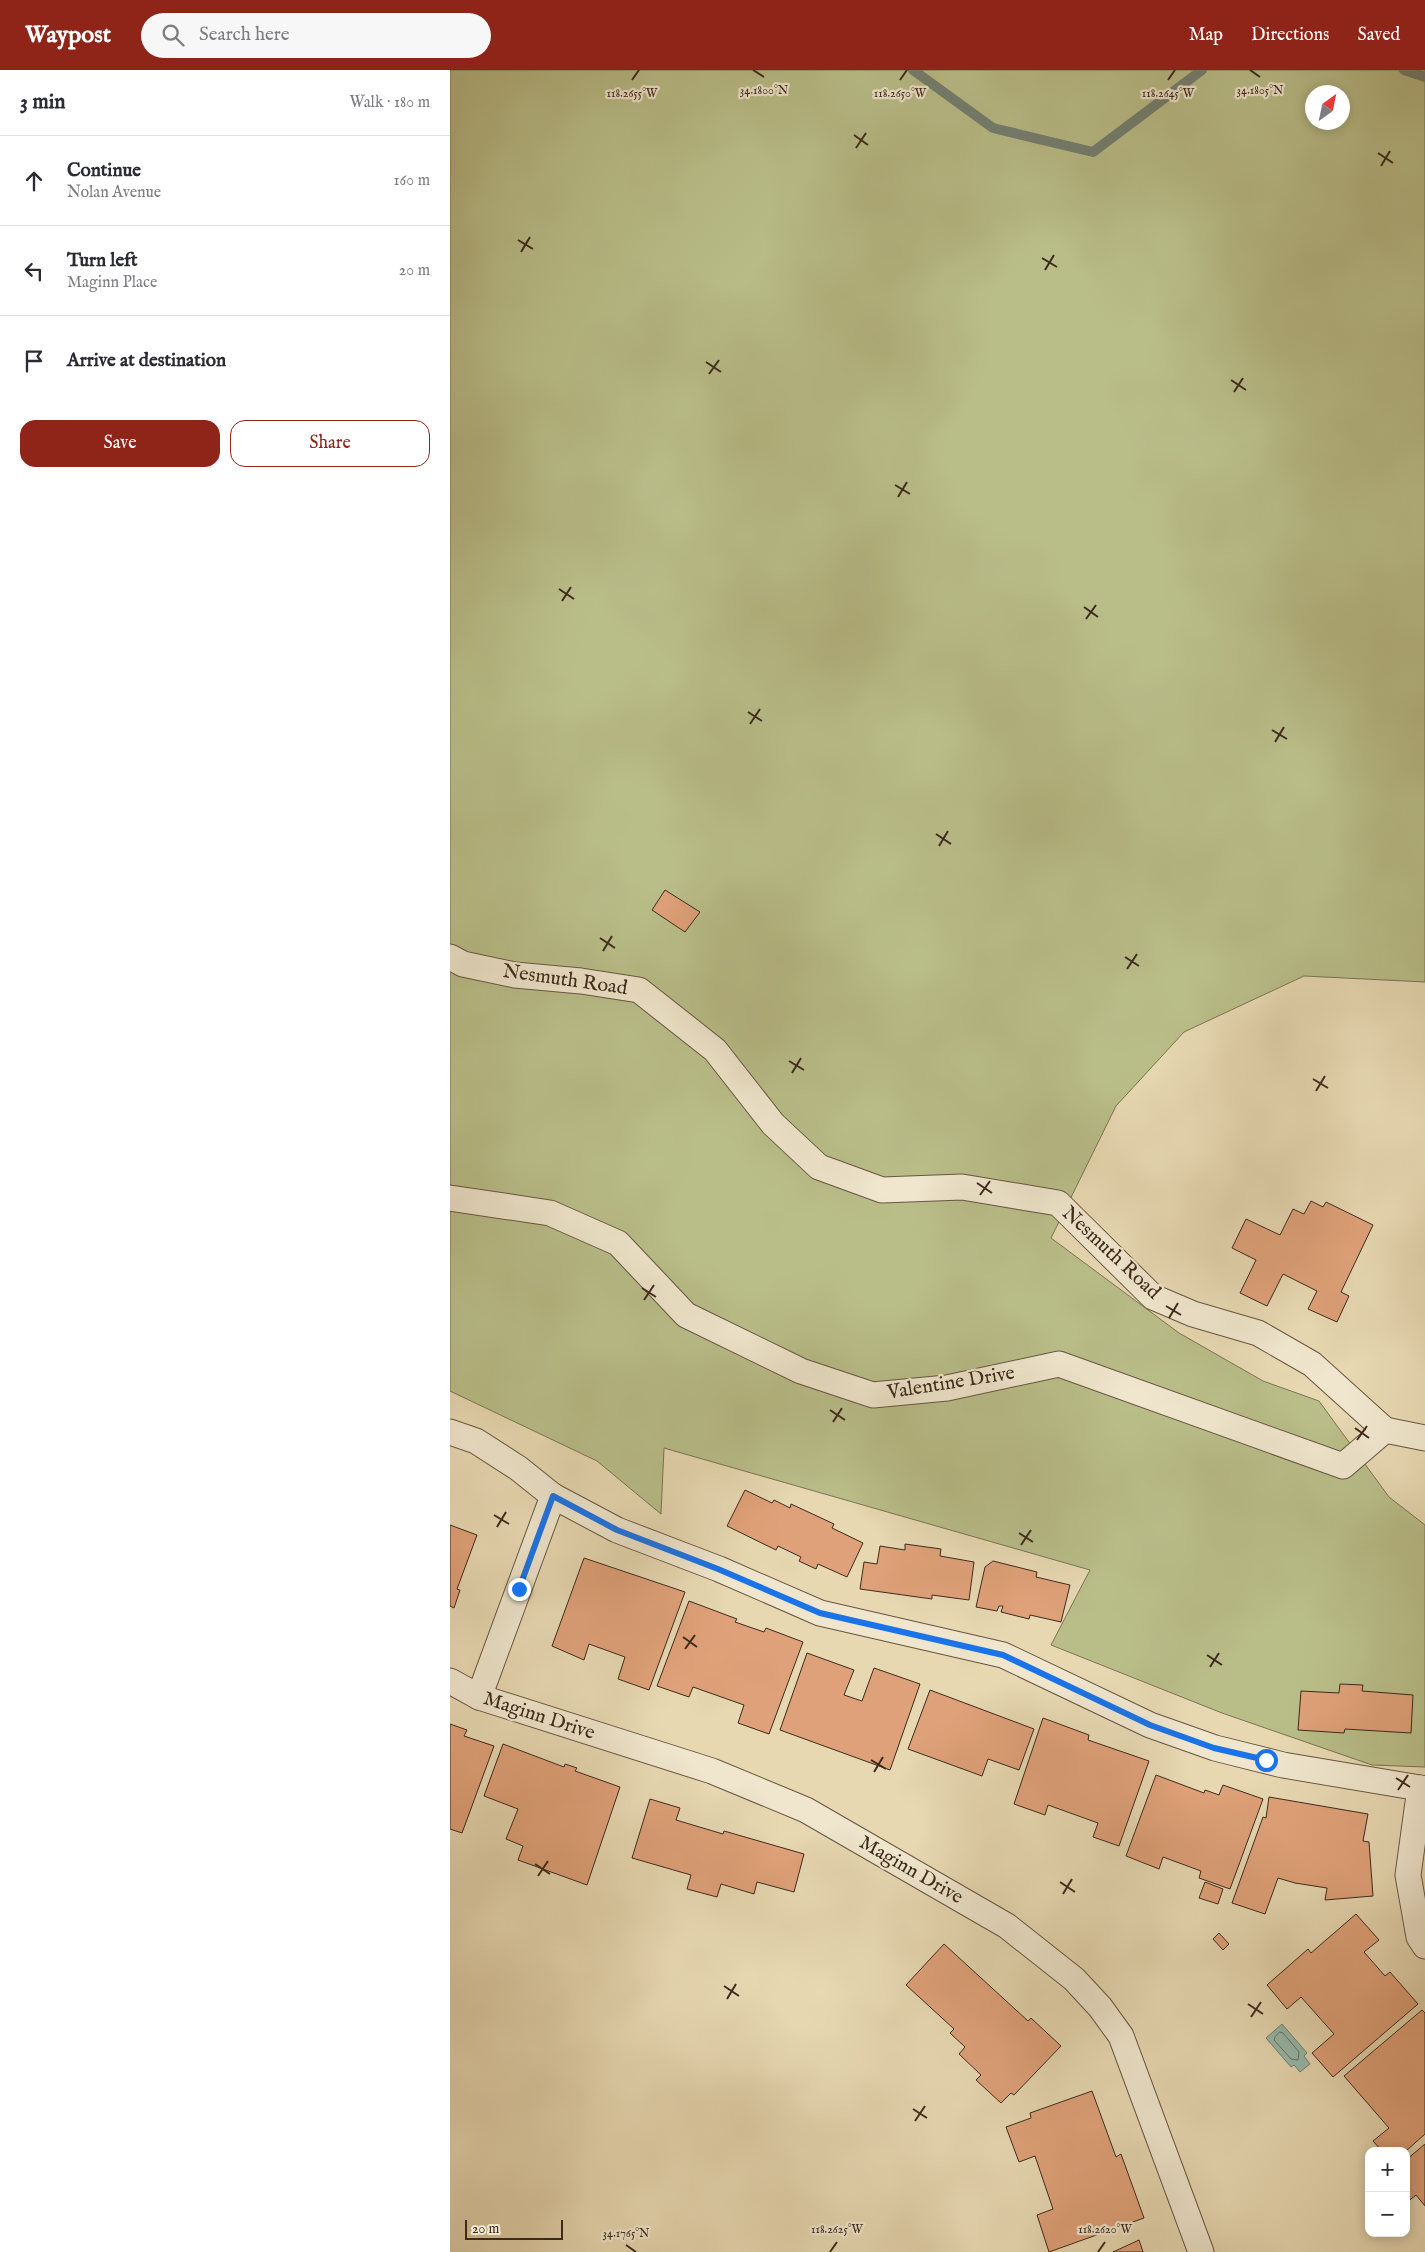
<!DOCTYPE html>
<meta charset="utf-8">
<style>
:root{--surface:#fff;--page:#f7f7f7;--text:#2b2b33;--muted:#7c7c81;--line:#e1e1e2;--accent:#8f2418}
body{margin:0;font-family:"IM FELL English",serif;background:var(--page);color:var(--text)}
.controls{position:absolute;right:15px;bottom:15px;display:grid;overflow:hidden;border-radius:10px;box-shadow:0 2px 12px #0003}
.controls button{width:45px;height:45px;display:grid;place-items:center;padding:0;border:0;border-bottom:1px solid var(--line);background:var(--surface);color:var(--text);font:25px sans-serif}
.compass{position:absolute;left:855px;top:15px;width:45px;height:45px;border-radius:50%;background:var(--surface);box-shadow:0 2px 12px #0003;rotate:33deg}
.scale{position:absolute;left:15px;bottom:12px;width:98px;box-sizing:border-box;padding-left:5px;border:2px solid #3d2a1d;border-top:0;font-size:14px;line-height:18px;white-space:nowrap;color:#3d2a1d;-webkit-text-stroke:4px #efe6cd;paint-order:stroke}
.stop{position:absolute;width:15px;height:15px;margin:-11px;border:4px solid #1a73e8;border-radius:50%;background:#fff}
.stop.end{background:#1a73e8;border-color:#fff;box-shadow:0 1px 5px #0008}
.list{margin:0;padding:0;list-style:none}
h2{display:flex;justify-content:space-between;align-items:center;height:65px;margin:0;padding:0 20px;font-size:21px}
h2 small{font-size:16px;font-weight:400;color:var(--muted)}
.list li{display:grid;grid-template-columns:32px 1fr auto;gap:15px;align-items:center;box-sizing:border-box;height:90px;padding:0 20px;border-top:1px solid var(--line)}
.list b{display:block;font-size:19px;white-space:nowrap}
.list p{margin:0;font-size:16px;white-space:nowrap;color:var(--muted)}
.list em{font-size:16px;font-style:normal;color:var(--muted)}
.actions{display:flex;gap:10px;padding:15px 20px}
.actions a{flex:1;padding:11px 0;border:1px solid var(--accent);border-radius:15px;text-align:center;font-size:18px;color:var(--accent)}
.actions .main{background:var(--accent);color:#fff}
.icon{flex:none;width:28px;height:28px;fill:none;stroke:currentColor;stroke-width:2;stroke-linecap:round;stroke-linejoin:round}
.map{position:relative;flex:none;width:975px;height:2182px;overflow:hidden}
header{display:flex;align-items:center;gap:30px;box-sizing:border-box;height:70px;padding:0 25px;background:var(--accent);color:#fff}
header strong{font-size:24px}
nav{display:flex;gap:28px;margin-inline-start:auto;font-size:18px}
.search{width:350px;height:45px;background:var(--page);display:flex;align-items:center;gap:12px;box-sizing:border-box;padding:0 18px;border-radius:28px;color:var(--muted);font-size:19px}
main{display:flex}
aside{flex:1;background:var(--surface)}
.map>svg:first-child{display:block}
.green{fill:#b9be89;stroke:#7b7453;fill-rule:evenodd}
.water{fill:#97baad;stroke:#738073}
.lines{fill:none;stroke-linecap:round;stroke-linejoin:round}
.shore{stroke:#6a7265;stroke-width:1}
.stream{stroke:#738073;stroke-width:10}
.building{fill:#dfa179;stroke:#3d2a1d}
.street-casing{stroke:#685642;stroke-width:27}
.street{stroke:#efe6cd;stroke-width:25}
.route{stroke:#1a73e8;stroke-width:6}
.ticks{fill:none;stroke:#3d2a1d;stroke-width:2}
.labels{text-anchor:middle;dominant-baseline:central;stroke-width:4.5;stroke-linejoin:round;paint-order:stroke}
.street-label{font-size:20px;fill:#3d2a1d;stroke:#efe6cd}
.ticks-label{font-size:12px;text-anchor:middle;fill:#3d2a1d;stroke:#efe6cd;stroke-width:4.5;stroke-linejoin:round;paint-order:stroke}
</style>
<header>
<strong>Waypost</strong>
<div class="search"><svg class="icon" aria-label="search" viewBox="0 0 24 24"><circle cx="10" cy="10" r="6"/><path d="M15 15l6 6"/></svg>Search here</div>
<nav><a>Map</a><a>Directions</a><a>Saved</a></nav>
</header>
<main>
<aside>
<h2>3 min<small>Walk · 180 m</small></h2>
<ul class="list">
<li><svg class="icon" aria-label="ahead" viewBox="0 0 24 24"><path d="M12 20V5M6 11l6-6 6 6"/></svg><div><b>Continue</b><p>Nolan Avenue</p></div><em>160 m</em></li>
<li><svg class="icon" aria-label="left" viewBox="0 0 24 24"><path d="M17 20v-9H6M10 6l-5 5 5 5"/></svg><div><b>Turn left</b><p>Maginn Place</p></div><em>20 m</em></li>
<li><svg class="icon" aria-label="arrive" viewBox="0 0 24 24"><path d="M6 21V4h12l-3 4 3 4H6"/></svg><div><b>Arrive at destination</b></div></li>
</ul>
<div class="actions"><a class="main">Save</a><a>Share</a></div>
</aside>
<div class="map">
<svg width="975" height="2182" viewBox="0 0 975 2182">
<rect width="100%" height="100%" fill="#e7d8b2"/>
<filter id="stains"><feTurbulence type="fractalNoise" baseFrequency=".004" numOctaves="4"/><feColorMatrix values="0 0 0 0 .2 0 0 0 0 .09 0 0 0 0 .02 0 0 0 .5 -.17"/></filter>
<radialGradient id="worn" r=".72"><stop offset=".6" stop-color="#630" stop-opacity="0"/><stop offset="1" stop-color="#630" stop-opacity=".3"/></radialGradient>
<!-- green -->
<path class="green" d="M0,0H975V912L854,906L734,962L666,1036L601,1168L729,1263L813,1311L869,1331L939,1427L975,1455V1697L922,1695L772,1643L601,1575L640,1500L214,1378L211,1444L147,1391L0,1321ZM862,22H892V52H862Z"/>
<!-- water -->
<polygon class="water" points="832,1954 857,1983 854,1986 860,1994 850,2002 844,1995 841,1997 816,1968"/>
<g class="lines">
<!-- shore -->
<polygon class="shore" points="830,1962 833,1963 849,1982 848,1990 841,1989 824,1970 825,1967"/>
<!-- stream -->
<g class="stream">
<polyline points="463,0 543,58 643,82 752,0"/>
<polyline points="954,0 975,7"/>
</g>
</g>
<!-- building -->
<g class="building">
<polygon points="215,820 250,842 235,862 202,840"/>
<polygon points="861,1131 873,1137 876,1132 923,1155 891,1222 899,1226 887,1252 858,1239 867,1221 833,1204 817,1236 790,1223 806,1190 782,1178 796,1149 830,1165 843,1139 854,1144"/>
<polygon points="295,1420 322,1433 324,1430 340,1438 341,1434 384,1454 382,1458 413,1473 397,1507 368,1494 366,1499 349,1491 351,1487 328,1476 326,1480 277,1456"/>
<polygon points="0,1455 27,1465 7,1519 10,1520 4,1538 0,1536"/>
<polygon points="455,1474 491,1479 490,1486 524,1492 519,1530 482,1525 482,1529 410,1519 414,1492 427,1494 430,1476 455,1480"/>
<polygon points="134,1488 235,1522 199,1620 168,1609 175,1587 139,1574 134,1590 102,1576"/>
<polygon points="543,1491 587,1502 586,1507 620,1515 611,1552 580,1545 579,1549 551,1542 553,1536 549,1536 547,1541 526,1537 535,1497"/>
<polygon points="239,1531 287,1549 285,1552 314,1562 316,1558 353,1572 319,1664 288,1653 294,1635 243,1617 239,1627 207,1616"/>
<polygon points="357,1583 404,1600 394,1625 412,1631 424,1598 470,1614 440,1700 330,1660"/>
<polygon points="890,1614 913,1615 912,1621 963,1625 961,1663 895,1659 894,1663 848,1660 851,1621 889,1623"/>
<polygon points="480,1620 584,1659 569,1700 538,1689 532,1706 458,1679"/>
<polygon points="593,1648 639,1665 638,1670 699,1691 669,1776 643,1767 648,1753 598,1735 595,1745 564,1734"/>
<polygon points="0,1654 17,1660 14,1666 44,1676 12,1763 0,1759"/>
<polygon points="53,1674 114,1697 115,1694 127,1698 125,1701 170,1717 137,1815 68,1790 73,1776 56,1769 68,1739 34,1726"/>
<polygon points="706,1705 754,1723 755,1720 769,1725 773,1715 813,1729 780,1819 749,1808 751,1801 713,1787 709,1799 676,1786"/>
<polygon points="819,1727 918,1744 913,1771 919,1772 923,1826 875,1830 877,1818 845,1813 828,1808 815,1844 782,1833 813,1747 816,1748"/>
<polygon points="200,1729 230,1738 226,1750 273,1764 274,1761 354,1784 344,1822 307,1812 304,1824 271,1814 267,1827 237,1819 241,1805 182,1788"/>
<polygon points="755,1812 773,1819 768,1834 749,1828"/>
<polygon points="906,1844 929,1870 914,1882 935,1906 940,1902 968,1934 883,2007 862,1983 884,1964 851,1927 837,1939 817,1915 858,1879 861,1883"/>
<polygon points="769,1863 779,1874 773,1880 763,1869"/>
<polygon points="494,1874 578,1951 581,1948 611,1976 564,2025 561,2023 551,2033 526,2010 531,2005 509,1984 515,1977 500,1963 504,1959 456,1915"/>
<polygon points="972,1940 975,1943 975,2064 956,2081 932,2081 923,2071 939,2058 894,2006"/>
<polygon points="642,2021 666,2087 671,2084 694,2148 599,2182 587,2145 603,2139 585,2086 569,2092 556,2057 581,2048 580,2043"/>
<polygon points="975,2074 975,2136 966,2125 956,2133 956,2090"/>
<polygon points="689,2170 693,2182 663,2182"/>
</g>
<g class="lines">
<!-- street casing -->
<g class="street-casing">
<g id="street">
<polyline points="0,887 13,894 65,905 131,911 189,920 265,980 323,1054 369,1097 432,1120 512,1117 608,1133 703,1227 743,1244 808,1263 862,1294 935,1360 975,1368"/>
<polyline points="0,1128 100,1143 168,1173 236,1245 351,1301 423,1325 497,1318 609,1294 893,1396 935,1360"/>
<polyline points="0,1362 26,1371 68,1398 103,1426 167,1460 269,1499 370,1543 553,1585 700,1655 765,1678 833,1695 975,1719"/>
<polyline points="0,1611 29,1627 262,1701 356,1740 557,1856 624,1909 650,1937 671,1966 751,2182"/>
<polyline points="29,1627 103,1426"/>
<polyline points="970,1718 958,1805 969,1867 975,1876"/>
</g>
</g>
<!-- street -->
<use href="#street" class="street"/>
</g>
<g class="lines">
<!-- route -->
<polyline class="route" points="69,1519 103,1426 167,1460 268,1499 370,1543 553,1585 700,1655 764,1678 816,1690"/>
</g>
<!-- ticks -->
<path class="ticks" d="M303,0L314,7M800,0L810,7M182,10L189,0M450,10L457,0M718,10L725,0M404,65L418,75M406,78L416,63M928,83L943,93M931,96L940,81M68,170L83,179M71,182L80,167M592,188L607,197M595,200L604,185M256,292L271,302M259,304L269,290M781,310L796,320M784,322L793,308M445,415L460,424M448,427L457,412M109,519L124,529M112,531L121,517M634,537L648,547M636,549L646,535M298,642L312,651M300,654L310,639M822,660L837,669M825,672L834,657M486,764L501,774M489,776L498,761M150,868L165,878M153,881L162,866M675,887L689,896M677,899L687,884M339,991L354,1000M342,1003L351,988M863,1009L878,1018M866,1021L875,1006M527,1113L542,1123M530,1125L540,1111M192,1218L206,1227M194,1230L204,1215M716,1236L731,1245M719,1248L728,1233M380,1340L395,1350M383,1352L392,1338M905,1358L919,1368M907,1370L917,1356M44,1445L59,1454M47,1457L56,1442M569,1463L583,1472M571,1475L581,1460M233,1567L247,1577M235,1579L245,1565M757,1585L772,1595M760,1597L769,1583M421,1690L436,1699M424,1702L433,1687M946,1708L960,1717M948,1720L958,1705M85,1794L100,1804M88,1806L98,1791M610,1812L625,1822M613,1824L622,1809M274,1916L289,1926M277,1929L286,1914M798,1934L813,1944M801,1947L811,1932M463,2039L477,2048M465,2051L475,2036M176,2175L186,2182M380,2182L387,2172M648,2182L655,2172"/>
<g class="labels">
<!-- street labels -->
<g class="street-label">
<text transform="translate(115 910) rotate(8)">Nesmuth Road</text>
<text transform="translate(661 1183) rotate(43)">Nesmuth Road</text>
<text transform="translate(501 1313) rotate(-9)">Valentine Drive</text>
<text transform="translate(89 1646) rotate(18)">Maginn Drive</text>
<text transform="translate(461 1800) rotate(30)">Maginn Drive</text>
</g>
</g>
<g class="ticks-label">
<text x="314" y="24">34.1800°N</text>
<text x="810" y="24">34.1805°N</text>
<text x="182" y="27">118.2655°W</text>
<text x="718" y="27">118.2645°W</text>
<text x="450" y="27">118.2650°W</text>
<text x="387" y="2163">118.2625°W</text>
<text x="655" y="2163">118.2620°W</text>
<text x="176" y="2167">34.1765°N</text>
</g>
<rect width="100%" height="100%" filter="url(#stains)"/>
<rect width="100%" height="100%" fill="url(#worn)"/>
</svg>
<div class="controls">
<button>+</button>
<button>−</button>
</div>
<svg class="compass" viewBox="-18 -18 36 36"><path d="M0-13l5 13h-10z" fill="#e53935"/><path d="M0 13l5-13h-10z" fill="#7c7c81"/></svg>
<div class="scale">20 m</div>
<div class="stop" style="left:816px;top:1690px"></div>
<div class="stop end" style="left:69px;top:1519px"></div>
</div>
</main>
